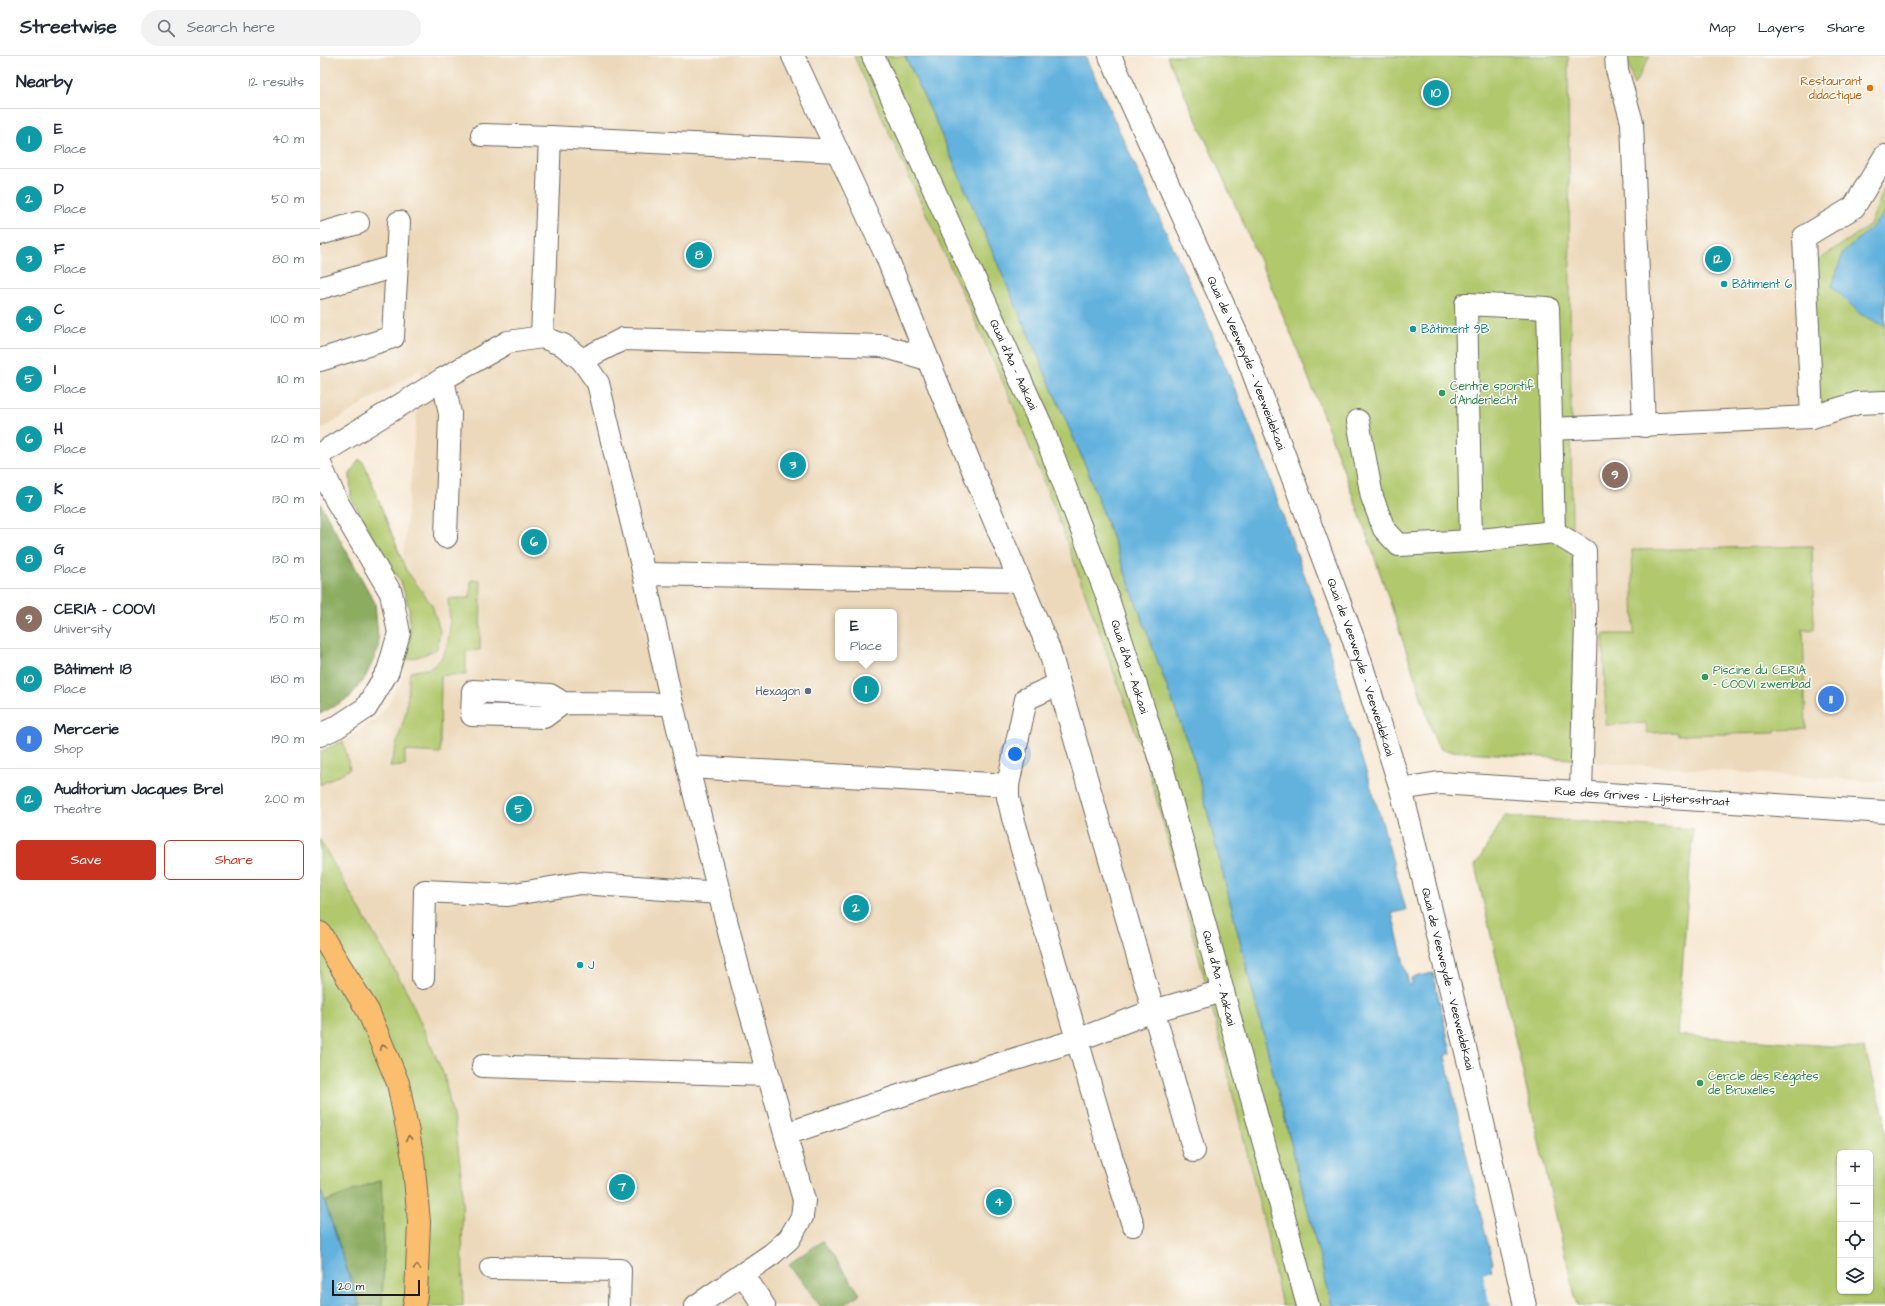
<!DOCTYPE html>
<meta charset="utf-8">
<style>
:root{--surface:#fff;--page:#f2f2f3;--text:#1f2937;--muted:#747a83;--line:#e0e1e3;--accent:#c8321e}
body{margin:0;font-family:"Architects Daughter",sans-serif;background:var(--page);color:var(--text)}
.controls{position:absolute;right:12px;bottom:12px;display:grid;overflow:hidden;border-radius:6px;box-shadow:0 1px 3px #0004}
.controls button{width:36px;height:36px;display:grid;place-items:center;padding:0;border:0;border-bottom:1px solid var(--line);background:var(--surface);color:var(--text);font:20px sans-serif}
.scale{position:absolute;left:12px;bottom:10px;width:88px;box-sizing:border-box;padding-left:4px;border:2px solid #1c1c1c;border-top:0;font-size:11px;line-height:14px;white-space:nowrap;color:#1c1c1c;-webkit-text-stroke:3px #fdfcf7;paint-order:stroke}
.you{position:absolute;left:695px;top:698px;width:14px;height:14px;margin:-10px;border:3px solid #fff;border-radius:50%;background:#1a73e8;box-shadow:0 0 0 6px #1a73e833}
.badge{display:grid;place-items:center;width:26px;height:26px;border-radius:50%;background:var(--accent);color:#fff;font-size:13px;font-weight:700}
.pin{position:absolute;translate:-50% -50%;border:2px solid #fff;box-shadow:0 1px 4px #0006}
.popup{position:absolute;left:515px;top:553px;width:62px;height:52px;box-sizing:border-box;display:grid;place-content:center;border-radius:6px;background:var(--surface);filter:drop-shadow(0 1px 3px #0005);font-size:13px;white-space:nowrap;color:var(--muted)}
.popup b{font-size:15px;color:var(--text)}
.popup::after{content:'';position:absolute;left:50%;top:100%;margin-left:-8px;border:8px solid transparent;border-top-color:var(--surface)}
.list{margin:0;padding:0;list-style:none}
h2{display:flex;justify-content:space-between;align-items:center;height:52px;margin:0;padding:0 16px;font-size:17px}
h2 small{font-size:13px;font-weight:400;color:var(--muted)}
.list li{display:grid;grid-template-columns:26px 1fr auto;gap:12px;align-items:center;box-sizing:border-box;height:60px;padding:0 16px;border-top:1px solid var(--line)}
.list b{display:block;font-size:15px;white-space:nowrap}
.list p{margin:0;font-size:13px;white-space:nowrap;color:var(--muted)}
.list em{font-size:13px;font-style:normal;color:var(--muted)}
.actions{display:flex;gap:8px;padding:12px 16px}
.actions a{flex:1;padding:9px 0;border:1px solid var(--accent);border-radius:6px;text-align:center;font-size:14px;color:var(--accent)}
.actions .main{background:var(--accent);color:#fff}
.icon{flex:none;width:22px;height:22px;fill:none;stroke:currentColor;stroke-width:2;stroke-linecap:round;stroke-linejoin:round}
.map{position:relative;flex:none;width:1565px;height:1250px;overflow:hidden}
header{display:flex;align-items:center;gap:24px;box-sizing:border-box;height:56px;padding:0 20px;background:var(--surface);border-bottom:1px solid var(--line)}
header strong{font-size:19px}
nav{display:flex;gap:22px;margin-inline-start:auto;font-size:14px}
.search{width:280px;height:36px;background:var(--page);display:flex;align-items:center;gap:10px;box-sizing:border-box;padding:0 14px;border-radius:22px;color:var(--muted);font-size:15px}
main{display:flex}
aside{flex:1;background:var(--surface)}
.map>svg:first-child{display:block}
.built{fill:#ecd8ba;fill-rule:evenodd}
.green{fill:#b1c86d;stroke:#667244;fill-rule:evenodd}
.forest{fill:#8cac60;stroke:#54643e}
.water{fill:#64b2de;stroke:#40677d}
.pier{fill:#f7e9d5}
.lines{fill:none;stroke-linecap:round;stroke-linejoin:round}
.minor-casing{stroke:#69645d;stroke-width:24}
.highway-casing{stroke:#69645d;stroke-width:24}
.minor{stroke:#fff;stroke-width:22}
.highway{stroke:#fabe6e;stroke-width:22}
.oneway{stroke:#8b6d45}
.food-dot{fill:#e8710a;stroke:#fdfcf7;stroke-width:1.5}
.culture-dot{fill:#0f9aa8;stroke:#fdfcf7;stroke-width:1.5}
.leisure-dot{fill:#2e9e5b;stroke:#fdfcf7;stroke-width:1.5}
.service-dot{fill:#5c6f8a;stroke:#fdfcf7;stroke-width:1.5}
.labels{text-anchor:middle;dominant-baseline:central;stroke-width:3;stroke-linejoin:round;paint-order:stroke}
.food-label{font-size:12px;fill:#c56008;stroke:#fdfcf7;text-anchor:end}
.culture-label{font-size:12px;fill:#0d838f;stroke:#fdfcf7;text-anchor:start}
.street-label{font-size:12px;fill:#1c1c1c;stroke:#fdfcf7}
.leisure-label{font-size:12px;fill:#27864d;stroke:#fdfcf7;text-anchor:start}
.service-label{font-size:12px;fill:#4e5e75;stroke:#fdfcf7;text-anchor:end}
</style>
<header>
<strong>Streetwise</strong>
<div class="search"><svg class="icon" aria-label="search" viewBox="0 0 24 24"><circle cx="10" cy="10" r="6"/><path d="M15 15l6 6"/></svg>Search here</div>
<nav><a>Map</a><a>Layers</a><a>Share</a></nav>
</header>
<main>
<aside>
<h2>Nearby<small>12 results</small></h2>
<ul class="list">
<li><span class="badge" style="background:#0f9aa8">1</span><div><b>E</b><p>Place</p></div><em>40 m</em></li>
<li><span class="badge" style="background:#0f9aa8">2</span><div><b>D</b><p>Place</p></div><em>50 m</em></li>
<li><span class="badge" style="background:#0f9aa8">3</span><div><b>F</b><p>Place</p></div><em>80 m</em></li>
<li><span class="badge" style="background:#0f9aa8">4</span><div><b>C</b><p>Place</p></div><em>100 m</em></li>
<li><span class="badge" style="background:#0f9aa8">5</span><div><b>I</b><p>Place</p></div><em>110 m</em></li>
<li><span class="badge" style="background:#0f9aa8">6</span><div><b>H</b><p>Place</p></div><em>120 m</em></li>
<li><span class="badge" style="background:#0f9aa8">7</span><div><b>K</b><p>Place</p></div><em>130 m</em></li>
<li><span class="badge" style="background:#0f9aa8">8</span><div><b>G</b><p>Place</p></div><em>130 m</em></li>
<li><span class="badge" style="background:#8d6e63">9</span><div><b>CERIA - COOVI</b><p>University</p></div><em>150 m</em></li>
<li><span class="badge" style="background:#0f9aa8">10</span><div><b>Bâtiment 18</b><p>Place</p></div><em>180 m</em></li>
<li><span class="badge" style="background:#3f7fe0">11</span><div><b>Mercerie</b><p>Shop</p></div><em>190 m</em></li>
<li><span class="badge" style="background:#0f9aa8">12</span><div><b>Auditorium Jacques Brel</b><p>Theatre</p></div><em>200 m</em></li>
</ul>
<div class="actions"><a class="main">Save</a><a>Share</a></div>
</aside>
<div class="map">
<svg width="1565" height="1250" viewBox="0 0 1565 1250">
<rect width="100%" height="100%" fill="#fdfcf7"/>
<filter id="ink" filterUnits="userSpaceOnUse"><feTurbulence type="fractalNoise" baseFrequency=".025" numOctaves="2"/><feDisplacementMap in="SourceGraphic" scale="8" xChannelSelector="R" yChannelSelector="G"/><feConvolveMatrix kernelMatrix="1 2 1 2 8 2 1 2 1" color-interpolation-filters="sRGB"/></filter>
<filter id="wash" filterUnits="userSpaceOnUse"><feTurbulence type="fractalNoise" baseFrequency=".012" numOctaves="4" result="noise"/><feDisplacementMap in="SourceGraphic" scale="16" xChannelSelector="R" yChannelSelector="G"/><feGaussianBlur stdDeviation="0.9" result="paint"/><feColorMatrix in="noise" values="0 0 0 0 0 0 0 0 0 0 0 0 0 0 0 0 0 1.4 0 .05"/><feComposite in="paint" operator="in"/></filter>
<g filter="url(#wash)">
<rect width="100%" height="100%" fill="#f7e9d5"/>
<!-- built -->
<g class="built">
<path d="M0,0H534L688,337L737,459L827,708L889,939L946,1175L962,1250H143L142,1125L124,1019L86,934L0,784V729L30,713L23,685L53,665L68,649L81,624L87,604L90,581L89,553L81,526L101,313L0,374ZM518,556H574V602H518Z"/>
<polygon points="847,0 1565,0 1565,726 1254,705 1130,695 1121,692 1116,687 1050,487 989,322 923,166"/>
</g>
<!-- green -->
<g class="green">
<polygon points="534,0 585,0 615,64 767,413 875,707 1012,1250 962,1250 946,1175 889,939 827,708 737,459 688,337"/>
<path d="M847,0H1248L1254,703L1130,695L1122,694L1116,687C1077,564 1036,443 989,323C946,213 896,107 847,0Z"/>
<polygon points="1306,0 1330,0 1314,29"/>
<polygon points="1565,130 1565,350 1495,353 1489,211 1550,169"/>
<polygon points="39,403 44,407 86,514 112,549 120,575 117,593 106,598 87,604 90,581 89,553 81,526 63,500 31,442 30,418"/>
<polygon points="1492,490 1494,574 1483,573 1486,673 1456,674 1455,677 1358,679 1357,676 1327,677 1326,667 1286,669 1283,578 1314,578 1312,494"/>
<path d="M151,524L161,525L160,594L146,595V619H121L120,697L85,695V710L70,711L86,656L90,616C97,614 107,614 112,611C134,596 130,565 128,543L150,542Z"/>
<polygon points="23,685 30,713 0,729 0,696"/>
<path d="M1185,760L1373,773L1357,979L1539,992L1544,991L1565,1063V1250H1257L1155,810ZM1520,1097H1550V1235H1520Z"/>
<polygon points="0,784 86,934 124,1019 136,1075 142,1125 143,1250 62,1250 64,1187 61,1124 5,1146 0,1132"/>
</g>
<!-- forest -->
<g class="forest">
<polygon points="0,447 55,547 59,592 46,620 29,642 0,658"/>
<polygon points="61,1124 64,1187 62,1250 39,1250 5,1146"/>
<polygon points="502,1185 540,1238 522,1250 500,1250 469,1208"/>
</g>
<!-- water -->
<g class="water">
<polygon points="585,0 765,0 885,261 924,355 948,418 1003,571 1023,644 1063,769 1086,854 1072,857 1089,929 1092,928 1091,922 1113,917 1131,997 1125,1000 1145,1094 1173,1208 1170,1209 1181,1250 1012,1250 875,707 767,413 615,64"/>
<polygon points="1565,156 1565,270 1540,258 1512,230 1523,197 1555,168"/>
<polygon points="0,1132 39,1250 0,1250"/>
</g>
<!-- pier -->
<polygon class="pier" points="1174,1215 1182,1250 1183,1250 1170,1250 1163,1218"/>
</g>
<g filter="url(#ink)">
<g class="lines">
<!-- minor casing -->
<g class="minor-casing">
<g id="minor">
<polyline points="473,0 566,199 649,405 729,593 874,1095"/>
<path id="s1" d="M553,0L722,371L786,537L841,707L988,1250"/>
<path id="s2" d="M790,0L928,303L1033,582L1081,733L1154,1028L1205,1250"/>
<polyline points="1296,0 1297,14 1312,66 1324,370"/>
<polyline points="162,79 230,81"/>
<polyline points="0,178 38,167"/>
<polyline points="0,232 76,210"/>
<polyline points="222,281 230,81 518,95"/>
<polyline points="0,304 73,281 79,166"/>
<polyline points="262,304 303,283 563,290 607,303"/>
<polyline points="123,323 130,358 126,481"/>
<polyline points="1492,361 1484,181 1534,151 1565,100"/>
<polyline points="1038,365 1052,441 1064,473 1079,489 1151,485 1234,476 1265,495 1266,568 1261,736"/>
<polyline points="1231,373 1492,361 1538,347 1565,346"/>
<polyline points="0,398 123,323 188,286 222,281 243,289 262,304 278,327 324,518 352,648 407,868 423,930 484,1144 482,1161 469,1183 452,1198 376,1250"/>
<polyline points="0,408 16,444 71,537 79,577 68,615 46,652 17,671 0,679"/>
<polyline points="1151,485 1146,248 1228,252 1234,476"/>
<polyline points="324,518 700,525"/>
<polyline points="243,647 224,661 152,659 153,635 230,639 243,647 352,648"/>
<polyline points="368,711 688,729 688,741 693,762 787,1087 813,1169"/>
<polyline points="688,729 706,643 739,628"/>
<path id="s3" d="M1081,733L1119,727L1565,756"/>
<polyline points="103,922 105,835 188,839 261,827 400,837"/>
<polyline points="163,1010 448,1019"/>
<polyline points="466,1078 621,1026 757,984 833,955 903,935"/>
<polyline points="171,1212 300,1214 299,1250"/>
<polyline points="423,1218 444,1250"/>
</g>
</g>
<!-- highway casing -->
<g class="highway-casing">
<polyline id="highway" points="0,877 48,955 78,1027 93,1102 99,1166 96,1239 94,1250"/>
</g>
<!-- minor -->
<use href="#minor" class="minor"/>
<!-- highway -->
<use href="#highway" class="highway"/>
</g>
<!-- one-way arrows -->
<defs><path id="oneway-chevron" d="M-2-3.5L2.5 0L-2 3.5" fill="none" stroke-width="1.6" stroke-linecap="round" stroke-linejoin="round"/></defs>
<g class="oneway">
<use href="#oneway-chevron" transform="translate(63 991) rotate(-113)"/>
<use href="#oneway-chevron" transform="translate(89 1082) rotate(-101)"/>
<use href="#oneway-chevron" transform="translate(97 1211) rotate(-88)"/>
</g>
</g>
<!-- markers -->
<circle class="food-dot" cx="1550" cy="32" r="4"/>
<g class="culture-dot">
<circle cx="1404" cy="228" r="4"/>
<circle cx="1093" cy="273" r="4"/>
<circle cx="260" cy="909" r="4"/>
</g>
<g class="leisure-dot">
<circle cx="1122" cy="337" r="4"/>
<circle cx="1385" cy="621" r="4"/>
<circle cx="1380" cy="1027" r="4"/>
</g>
<circle class="service-dot" cx="488" cy="635" r="4"/>
<g class="labels">
<!-- food labels -->
<g class="food-label">
<text x="1542" y="25">Restaurant<tspan x="1542" dy="14">didactique</tspan></text>
</g>
<!-- culture labels -->
<g class="culture-label">
<text x="1412" y="228">Bâtiment 6</text>
<text x="1101" y="273">Bâtiment 9B</text>
<text x="268" y="909">J</text>
</g>
<!-- street labels -->
<g class="street-label">
<text stroke="none"><textPath href="#s2" startOffset="336">Quai de Veeweyde - Veeweidekaai</textPath></text>
<text stroke="none"><textPath href="#s1" startOffset="339">Quai d'Aa - Aakaai</textPath></text>
<text stroke="none"><textPath href="#s1" startOffset="663">Quai d'Aa - Aakaai</textPath></text>
<text stroke="none"><textPath href="#s2" startOffset="661">Quai de Veeweyde - Veeweidekaai</textPath></text>
<text stroke="none"><textPath href="#s3" startOffset="242">Rue des Grives - Lijstersstraat</textPath></text>
<text stroke="none"><textPath href="#s1" startOffset="987">Quai d'Aa - Aakaai</textPath></text>
<text stroke="none"><textPath href="#s2" startOffset="985">Quai de Veeweyde - Veeweidekaai</textPath></text>
</g>
<!-- leisure labels -->
<g class="leisure-label">
<text x="1130" y="330">Centre sportif<tspan x="1130" dy="14">d'Anderlecht</tspan></text>
<text x="1393" y="614">Piscine du CERIA<tspan x="1393" dy="14">- COOVI zwembad</tspan></text>
<text x="1388" y="1020">Cercle des Régates<tspan x="1388" dy="14">de Bruxelles</tspan></text>
</g>
<!-- service labels -->
<g class="service-label">
<text x="480" y="635">Hexagon</text>
</g>
</g>
</svg>
<div class="controls">
<button>+</button>
<button>−</button>
<button><svg class="icon" aria-label="locate" viewBox="0 0 24 24"><circle cx="12" cy="12" r="6"/><path d="M12 2v4M12 18v4M2 12h4M18 12h4"/></svg></button>
<button><svg class="icon" aria-label="layers" viewBox="0 0 24 24"><path d="M12 4l9 5-9 5-9-5zM3 14l9 5 9-5"/></svg></button>
</div>
<div class="scale">20 m</div>
<div class="you"></div>
<div class="pin badge" style="left:546px;top:633px;background:#0f9aa8">1</div>
<div class="popup"><b>E</b>Place</div>
<div class="pin badge" style="left:536px;top:852px;background:#0f9aa8">2</div>
<div class="pin badge" style="left:473px;top:409px;background:#0f9aa8">3</div>
<div class="pin badge" style="left:679px;top:1146px;background:#0f9aa8">4</div>
<div class="pin badge" style="left:199px;top:753px;background:#0f9aa8">5</div>
<div class="pin badge" style="left:214px;top:486px;background:#0f9aa8">6</div>
<div class="pin badge" style="left:302px;top:1131px;background:#0f9aa8">7</div>
<div class="pin badge" style="left:379px;top:199px;background:#0f9aa8">8</div>
<div class="pin badge" style="left:1295px;top:419px;background:#8d6e63">9</div>
<div class="pin badge" style="left:1116px;top:37px;background:#0f9aa8">10</div>
<div class="pin badge" style="left:1511px;top:643px;background:#3f7fe0">11</div>
<div class="pin badge" style="left:1398px;top:203px;background:#0f9aa8">12</div>
</div>
</main>
